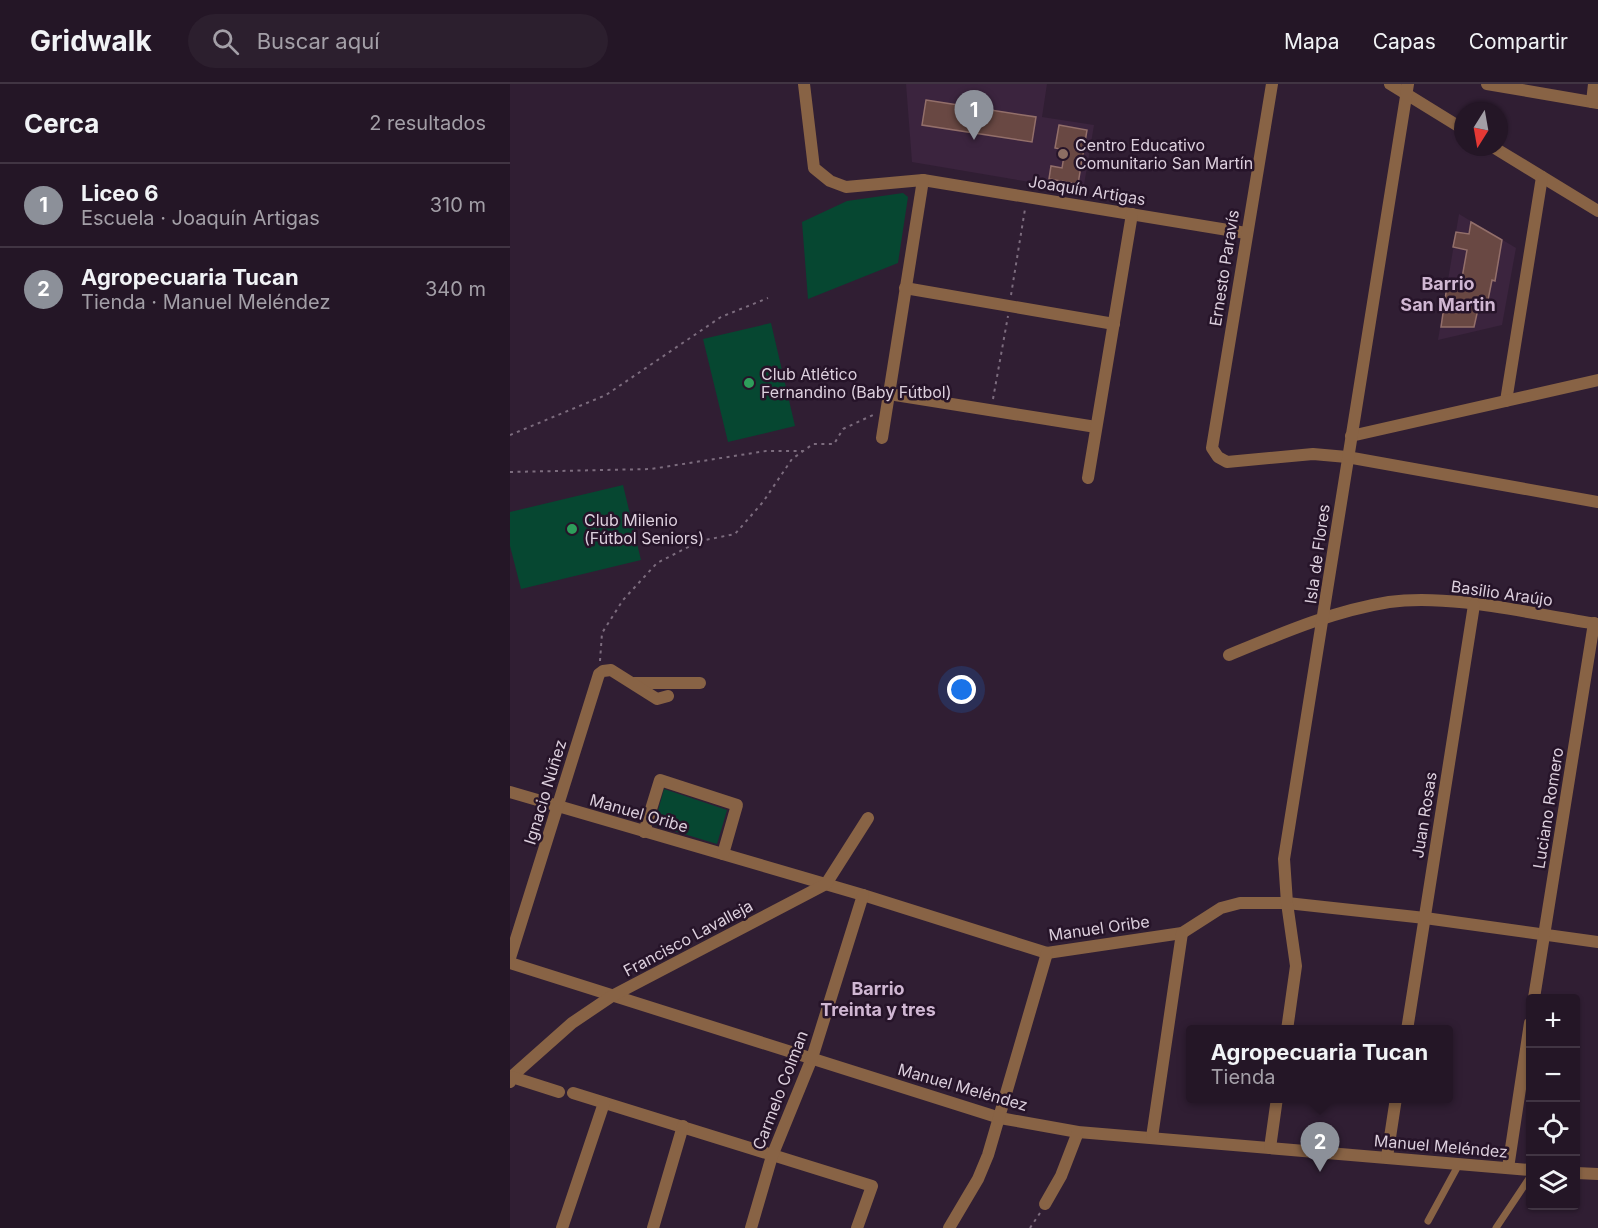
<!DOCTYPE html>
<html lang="es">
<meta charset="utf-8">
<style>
:root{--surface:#241626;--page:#2c1f2e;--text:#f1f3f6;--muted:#a39fa7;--line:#413543;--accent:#8c9099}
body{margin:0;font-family:Inter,sans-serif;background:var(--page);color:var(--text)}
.controls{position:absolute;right:18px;bottom:18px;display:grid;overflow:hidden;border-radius:6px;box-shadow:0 2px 4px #0004}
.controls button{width:54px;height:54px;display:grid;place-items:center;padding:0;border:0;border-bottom:2px solid var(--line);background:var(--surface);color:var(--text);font:30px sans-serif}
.compass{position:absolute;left:944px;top:18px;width:54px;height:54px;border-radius:50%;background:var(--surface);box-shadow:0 2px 4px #0004;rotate:191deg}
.you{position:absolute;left:452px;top:606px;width:21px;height:21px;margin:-15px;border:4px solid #fff;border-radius:50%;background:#1a73e8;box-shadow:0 0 0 9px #1a73e833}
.badge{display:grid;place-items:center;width:39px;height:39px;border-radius:50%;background:var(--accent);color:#fff;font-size:20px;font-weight:700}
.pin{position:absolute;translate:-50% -50px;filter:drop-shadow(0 2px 3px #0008)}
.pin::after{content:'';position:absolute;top:32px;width:21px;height:18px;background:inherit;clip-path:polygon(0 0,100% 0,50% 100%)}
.popup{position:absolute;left:676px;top:941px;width:267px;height:78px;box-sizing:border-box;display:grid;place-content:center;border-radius:6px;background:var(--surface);filter:drop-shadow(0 2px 4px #0005);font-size:20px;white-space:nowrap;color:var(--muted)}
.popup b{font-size:22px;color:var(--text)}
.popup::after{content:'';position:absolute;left:50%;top:100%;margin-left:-12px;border:12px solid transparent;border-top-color:var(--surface)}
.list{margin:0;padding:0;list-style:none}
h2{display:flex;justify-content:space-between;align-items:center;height:78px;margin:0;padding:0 24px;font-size:26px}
h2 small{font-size:20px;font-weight:400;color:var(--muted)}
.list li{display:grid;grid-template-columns:39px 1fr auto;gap:18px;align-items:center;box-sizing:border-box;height:84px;padding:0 24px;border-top:2px solid var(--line)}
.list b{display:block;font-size:22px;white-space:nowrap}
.list p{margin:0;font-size:20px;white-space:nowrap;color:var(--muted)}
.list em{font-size:20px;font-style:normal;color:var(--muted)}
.icon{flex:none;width:33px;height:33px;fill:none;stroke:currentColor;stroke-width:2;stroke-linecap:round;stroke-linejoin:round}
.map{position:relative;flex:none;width:1088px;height:1144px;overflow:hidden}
header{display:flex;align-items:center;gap:36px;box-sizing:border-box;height:84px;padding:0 30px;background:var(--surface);border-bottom:2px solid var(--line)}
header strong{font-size:28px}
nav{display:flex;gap:33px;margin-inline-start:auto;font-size:21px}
.search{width:420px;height:54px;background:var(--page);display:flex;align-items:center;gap:15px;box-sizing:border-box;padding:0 21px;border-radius:33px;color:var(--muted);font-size:22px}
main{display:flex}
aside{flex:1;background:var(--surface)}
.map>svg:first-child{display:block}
.built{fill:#3b243e}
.green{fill:#064731}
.building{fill:#694843;stroke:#936f6a;stroke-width:1.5}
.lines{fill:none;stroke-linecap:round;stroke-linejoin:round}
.path{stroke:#7c6c7e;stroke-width:2;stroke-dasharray:3 4.5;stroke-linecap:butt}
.service{stroke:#886345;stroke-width:7}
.minor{stroke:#886345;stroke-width:12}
.education-dot{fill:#8d6e63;stroke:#261429;stroke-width:2}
.leisure-dot{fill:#2e9e5b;stroke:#261429;stroke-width:2}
.labels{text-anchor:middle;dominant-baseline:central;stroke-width:5;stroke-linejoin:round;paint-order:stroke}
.poi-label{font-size:16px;fill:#dccfdd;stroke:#261429;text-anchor:start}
.street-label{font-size:16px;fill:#dccfdd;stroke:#261429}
.neighbourhood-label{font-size:18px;font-weight:bold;fill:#d0b7d3;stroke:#261429}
</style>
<header>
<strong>Gridwalk</strong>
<div class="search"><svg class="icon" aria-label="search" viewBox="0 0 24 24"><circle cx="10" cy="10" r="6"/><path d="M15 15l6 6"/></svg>Buscar aquí</div>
<nav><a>Mapa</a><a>Capas</a><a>Compartir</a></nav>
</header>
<main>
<aside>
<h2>Cerca<small>2 resultados</small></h2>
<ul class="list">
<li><span class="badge">1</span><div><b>Liceo 6</b><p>Escuela · Joaquín Artigas</p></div><em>310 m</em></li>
<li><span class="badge">2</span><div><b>Agropecuaria Tucan</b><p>Tienda · Manuel Meléndez</p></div><em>340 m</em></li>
</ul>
</aside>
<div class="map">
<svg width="1088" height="1144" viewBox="0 0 1088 1144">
<rect width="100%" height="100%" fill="#301e33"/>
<!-- built -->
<g class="built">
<polygon points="396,0 537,0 532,33 584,41 573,107 402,78"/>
<polygon points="949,130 1006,164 992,241 928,256"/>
</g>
<!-- green -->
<g class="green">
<polygon points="393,109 398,113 388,179 298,215 292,138 337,117"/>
<polygon points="261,239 285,342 218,358 193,255"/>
<polygon points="113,401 131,476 11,505 0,462 0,428"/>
<polygon points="154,705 217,726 207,760 144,741"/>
</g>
<!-- building -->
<g class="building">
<polygon points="416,16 526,33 522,58 412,41"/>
<polygon points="549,41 577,46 568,100 539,95 541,82 552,84 555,66 545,64"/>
<polygon points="961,138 992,156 985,197 982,196 976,226 968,225 964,243 931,243 937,202 950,205 957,166 943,163 946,148 959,150"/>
</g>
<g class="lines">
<!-- path -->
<g class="path">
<polyline points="501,211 515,125"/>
<polyline points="483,315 498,232"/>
<polyline points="0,351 96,311 211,233 258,214"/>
<polyline points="0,388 141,385 256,367 293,367"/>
<polyline points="90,577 92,549 113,516 147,479 190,457 225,450 253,418 282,375 303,360 324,360 333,345 365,330"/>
<polyline points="520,1144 530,1129"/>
</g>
<!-- service -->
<g class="service">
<polyline points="918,1137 949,1080"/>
<polyline points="986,1144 1020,1093"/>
</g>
<!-- minor -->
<g class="minor">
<polyline points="294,0 304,84 320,97 336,103 413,96 736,149"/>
<polyline points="762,0 702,364 708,373 717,378 803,370 837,373 1088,418"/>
<polyline points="880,0 953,45"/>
<polyline points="977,0 1088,19"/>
<polyline points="1082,18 1084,0"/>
<polyline points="983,63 1088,127"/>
<polyline points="395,204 604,240"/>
<polyline points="379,310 586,343"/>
<polyline points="996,317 1032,93"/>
<polyline points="841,352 1088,296"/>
<polyline points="372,354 413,96"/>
<polyline points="578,394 622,130"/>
<path d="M719,571C772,549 823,527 879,518C942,509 1025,531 1088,540"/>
<polyline points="124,599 190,599"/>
<polyline points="0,708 353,811 537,869 672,849 711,824 730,819 777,819 915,834 1088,858"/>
<polyline points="134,748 150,696 227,721 213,770"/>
<polyline points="0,874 89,590 93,587 101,586 147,615 158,612"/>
<polyline points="0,879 490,1034 568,1048 1020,1086"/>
<polyline points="1024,914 1084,539"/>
<polyline points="777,946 786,882 777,819 774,775 898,0"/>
<polyline points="897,946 964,521"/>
<polyline points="0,994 62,939 102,912 316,800 358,734"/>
<polyline points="0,998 2,993 49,1008"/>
<polyline points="63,1009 362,1102 347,1144"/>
<polyline points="642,1053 672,849"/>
<polyline points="760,1064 767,1014"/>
<polyline points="877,1073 886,1014"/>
<polyline points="998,1084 1020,939"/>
<polyline points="1066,1089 1088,1090"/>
<polyline points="535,1120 551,1092 568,1048"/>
<polyline points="52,1144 94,1019"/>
<polyline points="143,1144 173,1042"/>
<polyline points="241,1144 262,1072 302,974 353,811"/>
<polyline points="439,1144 468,1095 478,1071 537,869"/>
</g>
</g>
<!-- markers -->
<circle class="education-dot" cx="553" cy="70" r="6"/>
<g class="leisure-dot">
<circle cx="239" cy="299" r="6"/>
<circle cx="62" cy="445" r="6"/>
</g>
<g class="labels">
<!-- poi labels -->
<g class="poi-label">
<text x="565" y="61">Centro Educativo<tspan x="565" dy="18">Comunitario San Martín</tspan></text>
<text x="251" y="290">Club Atlético<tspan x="251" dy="18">Fernandino (Baby Fútbol)</tspan></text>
<text x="74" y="436">Club Milenio<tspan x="74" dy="18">(Fútbol Seniors)</tspan></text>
</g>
<!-- street labels -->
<g class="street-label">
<text transform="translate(577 106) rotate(9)">Joaquín Artigas</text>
<text transform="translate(714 184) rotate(-81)">Ernesto Paravís</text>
<text transform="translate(807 470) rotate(-82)">Isla de Flores</text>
<text transform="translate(992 509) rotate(8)">Basilio Araújo</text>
<text transform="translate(35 708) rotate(-73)">Ignacio Núñez</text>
<text transform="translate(1038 724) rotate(-81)">Luciano Romero</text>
<text transform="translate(129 729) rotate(16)">Manuel Oribe</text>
<text transform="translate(914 731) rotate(-81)">Juan Rosas</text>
<text transform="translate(589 844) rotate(-8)">Manuel Oribe</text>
<text transform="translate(178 854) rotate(-28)">Francisco Lavalleja</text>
<text transform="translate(453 1003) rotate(16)">Manuel Meléndez</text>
<text transform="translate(270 1006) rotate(-69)">Carmelo Colman</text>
<text transform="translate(931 1062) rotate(5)">Manuel Meléndez</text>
</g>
<!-- neighbourhood labels -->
<g class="neighbourhood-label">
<text x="938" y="199">Barrio<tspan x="938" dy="21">San Martin</tspan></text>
<text x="368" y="904">Barrio<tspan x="368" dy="21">Treinta y tres</tspan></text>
</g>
</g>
</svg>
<div class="controls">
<button>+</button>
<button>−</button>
<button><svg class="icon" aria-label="locate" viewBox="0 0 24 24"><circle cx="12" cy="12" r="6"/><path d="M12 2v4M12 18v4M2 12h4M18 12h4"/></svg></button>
<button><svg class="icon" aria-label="layers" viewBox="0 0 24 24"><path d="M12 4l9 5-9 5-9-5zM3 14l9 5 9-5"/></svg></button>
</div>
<svg class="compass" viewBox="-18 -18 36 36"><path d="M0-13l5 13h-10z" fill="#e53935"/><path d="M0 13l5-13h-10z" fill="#a39fa7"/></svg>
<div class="you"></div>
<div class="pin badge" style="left:464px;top:56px">1</div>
<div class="pin badge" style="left:810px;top:1088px">2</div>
<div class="popup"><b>Agropecuaria Tucan</b>Tienda</div>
</div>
</main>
